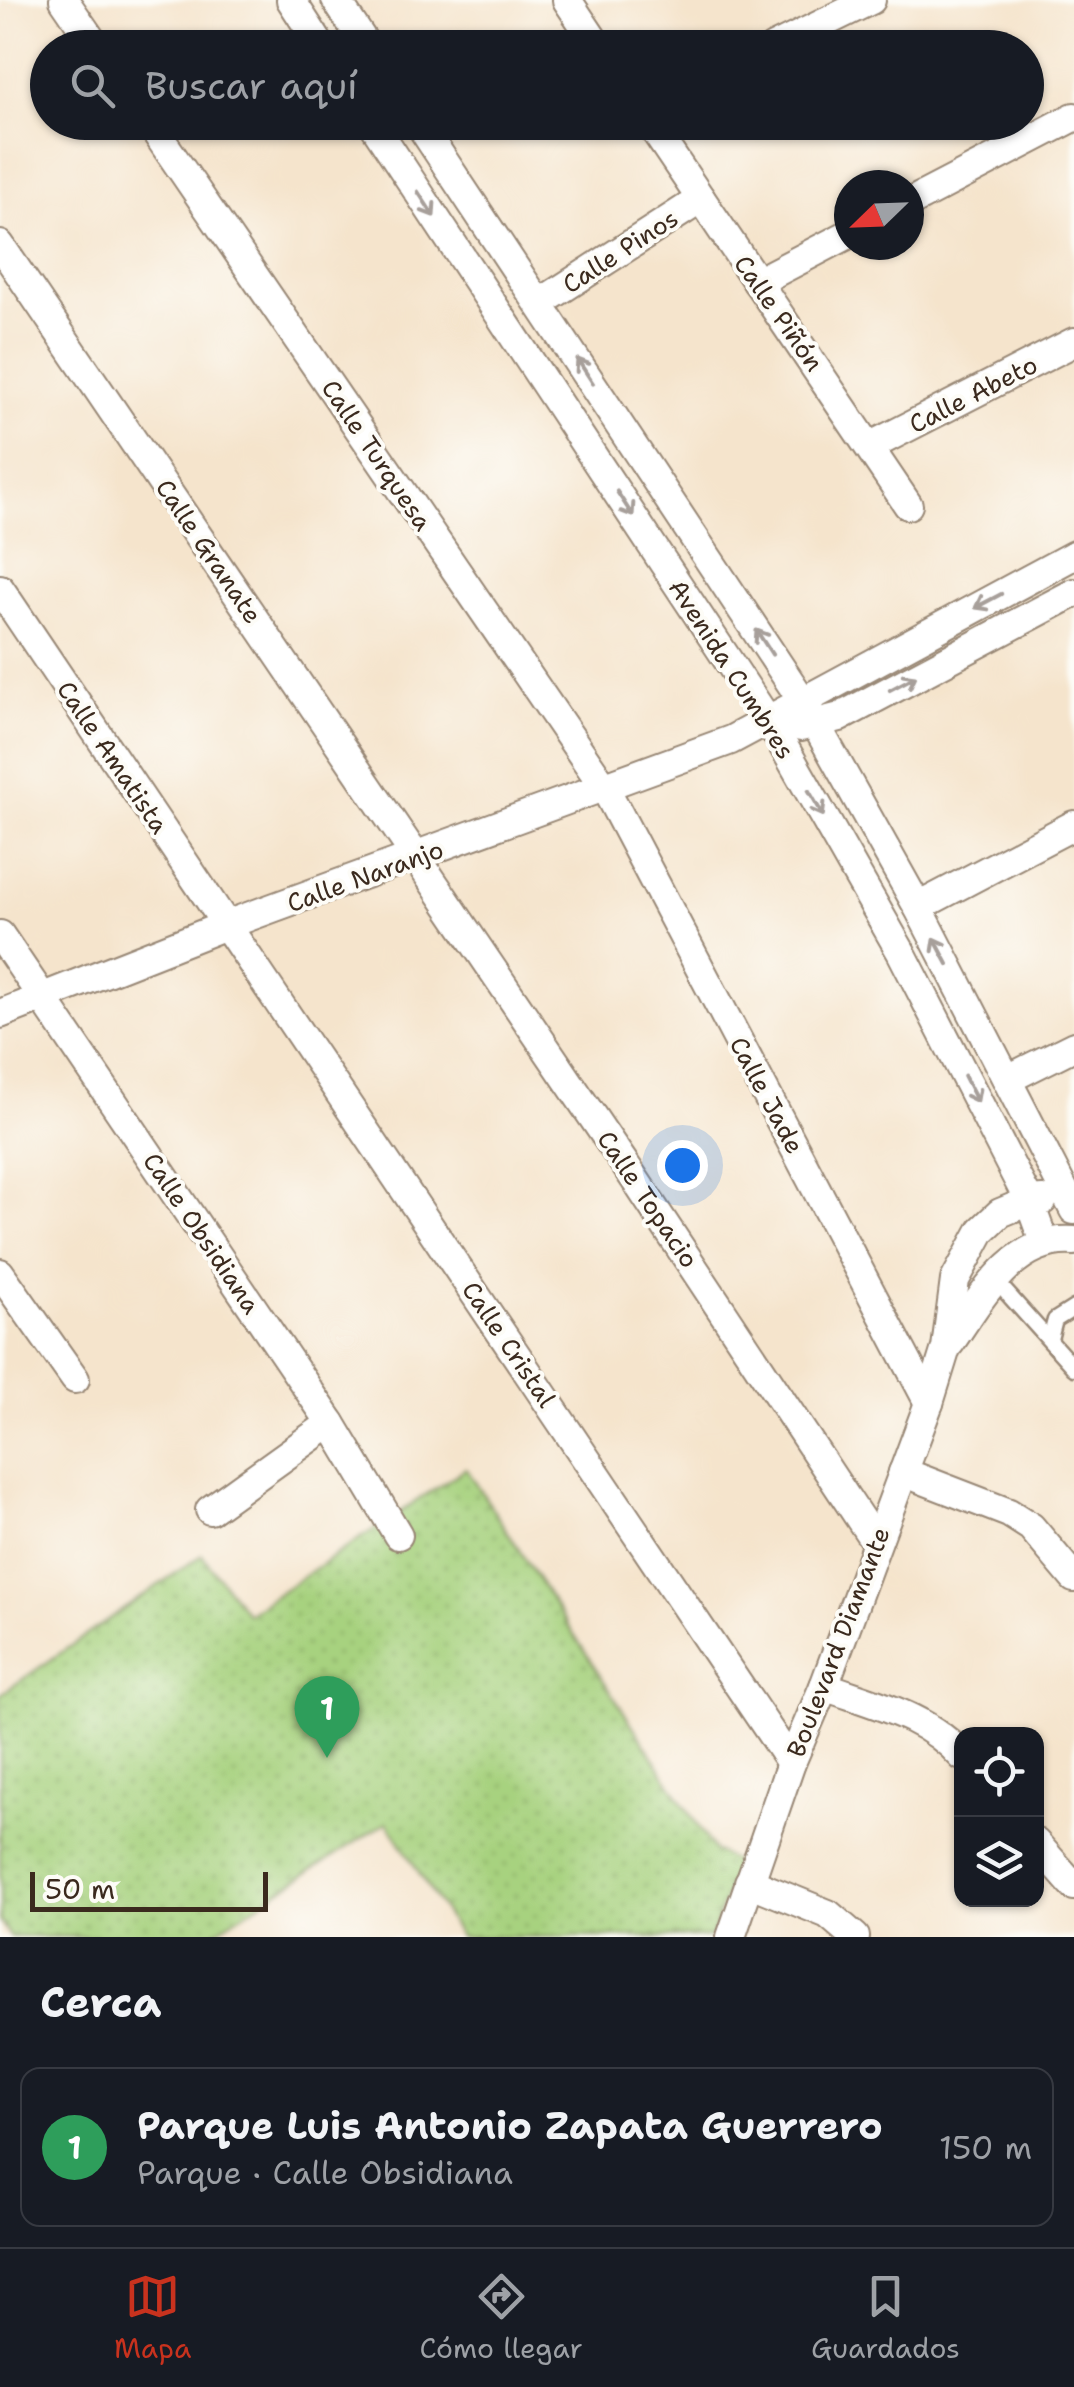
<!DOCTYPE html>
<html lang="es">
<meta charset="utf-8">
<style>
:root{--surface:#171b24;--page:#20242c;--text:#f1f3f6;--muted:#9ea1a6;--line:#363941;--accent:#c8321e}
body{margin:0;font-family:"Shantell Sans",sans-serif;background:var(--page);color:var(--text)}
.controls{position:absolute;right:30px;bottom:30px;display:grid;overflow:hidden;border-radius:20px;box-shadow:0 2px 8px #0004}
.controls button{width:90px;height:90px;display:grid;place-items:center;padding:0;border:0;border-bottom:2px solid var(--line);background:var(--surface);color:var(--text);font:50px sans-serif}
.compass{position:absolute;left:834px;top:170px;width:90px;height:90px;border-radius:50%;background:var(--surface);box-shadow:0 2px 8px #0004;rotate:247deg}
.scale{position:absolute;left:30px;bottom:25px;width:238px;box-sizing:border-box;padding-left:10px;border:5px solid #3b2a1e;border-top:0;font-size:28px;line-height:35px;white-space:nowrap;color:#3b2a1e;-webkit-text-stroke:8px #fdfcf7;paint-order:stroke}
.you{position:absolute;left:682px;top:1165px;width:35px;height:35px;margin:-25px;border:8px solid #fff;border-radius:50%;background:#1a73e8;box-shadow:0 0 0 15px #1a73e833}
.badge{display:grid;place-items:center;width:65px;height:65px;border-radius:50%;background:var(--accent);color:#fff;font-size:32px;font-weight:700}
.pin{position:absolute;translate:-50% -82px;filter:drop-shadow(0 2px 5px #0008)}
.pin::after{content:'';position:absolute;top:52px;width:35px;height:30px;background:inherit;clip-path:polygon(0 0,100% 0,50% 100%)}
.list{margin:0;padding:0;list-style:none}
h2{display:flex;justify-content:space-between;align-items:center;height:130px;margin:0;padding:0 40px;font-size:42px}
h2 small{font-size:32px;font-weight:400;color:var(--muted)}
.list li{display:grid;grid-template-columns:65px 1fr auto;gap:30px;align-items:center;box-sizing:border-box;height:160px;margin:0 20px 20px;padding:0 20px;border:2px solid var(--line);border-radius:20px}
.list b{display:block;font-size:38px;white-space:nowrap}
.list p{margin:0;font-size:32px;white-space:nowrap;color:var(--muted)}
.list em{font-size:32px;font-style:normal;color:var(--muted)}
.icon{flex:none;width:55px;height:55px;fill:none;stroke:currentColor;stroke-width:2;stroke-linecap:round;stroke-linejoin:round}
.map{position:relative;flex:none;width:1074px;height:1937px;overflow:hidden}
.search{position:absolute;background:var(--surface);box-shadow:0 2px 8px #0004;left:30px;right:30px;top:30px;height:110px;display:flex;align-items:center;gap:25px;box-sizing:border-box;padding:0 35px;border-radius:55px;color:var(--muted);font-size:38px}
.sheet{height:310px;background:var(--surface)}
nav{display:flex;justify-content:space-around;align-items:center;box-sizing:border-box;height:140px;border-top:2px solid var(--line);background:var(--surface);font-size:28px;color:var(--muted)}
nav a{display:grid;justify-items:center;gap:5px}
nav .on{color:var(--accent)}
.map>svg:first-child{display:block}
.park{fill:url(#park-dots);stroke:#717e4e;stroke-width:2.5}
.lines{fill:none;stroke-linecap:round;stroke-linejoin:round}
.service-casing{stroke:#988775;stroke-width:19}
.minor-casing{stroke:#988775;stroke-width:32}
.service{stroke:#fff;stroke-width:14}
.minor{stroke:#fff;stroke-width:28}
.oneway{stroke:#a79f9a}
.labels{text-anchor:middle;dominant-baseline:central;stroke-width:8;stroke-linejoin:round;paint-order:stroke}
.street-label{font-size:25px;fill:#3b2a1e;stroke:#fdfcf7}
</style>
<div class="map">
<svg width="1074" height="1937" viewBox="0 0 1074 1937">
<defs>
<pattern id="park-dots" width="8" height="8" patternUnits="userSpaceOnUse" patternTransform="scale(2.5)"><rect width="8" height="8" fill="#a7d27f"/><path d="M2 2h.1M6 6h.1" fill="none" stroke="#91b46d" stroke-width="1.8" stroke-linecap="round"/></pattern>
</defs>
<rect width="100%" height="100%" fill="#fdfcf7"/>
<filter id="ink" filterUnits="userSpaceOnUse"><feTurbulence type="fractalNoise" baseFrequency=".01" numOctaves="2"/><feDisplacementMap in="SourceGraphic" scale="20" xChannelSelector="R" yChannelSelector="G"/><feConvolveMatrix kernelMatrix="1 2 1 2 8 2 1 2 1" color-interpolation-filters="sRGB"/></filter>
<filter id="wash" filterUnits="userSpaceOnUse"><feTurbulence type="fractalNoise" baseFrequency=".0048" numOctaves="4" result="noise"/><feDisplacementMap in="SourceGraphic" scale="40" xChannelSelector="R" yChannelSelector="G"/><feGaussianBlur stdDeviation="2.25" result="paint"/><feColorMatrix in="noise" values="0 0 0 0 0 0 0 0 0 0 0 0 0 0 0 0 0 1.4 0 .05"/><feComposite in="paint" operator="in"/></filter>
<g filter="url(#wash)">
<rect width="100%" height="100%" fill="#f5e4cc"/>
<!-- park -->
<polygon class="park" points="466,1468 714,1851 737,1863 711,1937 460,1937 387,1822 207,1937 10,1937 0,1921 0,1695 202,1555 247,1614"/>
</g>
<g filter="url(#ink)">
<g class="lines">
<!-- service casing -->
<g class="service-casing">
<g id="service">
<polyline points="996,1281 1074,1368"/>
<polyline points="1050,1339 1055,1320 1074,1308"/>
</g>
</g>
<!-- minor casing -->
<g class="minor-casing">
<g id="minor">
<polyline points="64,0 97,48"/>
<polyline points="291,0 322,48"/>
<polyline points="336,0 368,48"/>
<polyline points="567,0 599,48"/>
<polyline points="773,48 871,0"/>
<polyline points="149,122 605,788 929,1403"/>
<polyline points="372,122 776,733 901,952 1029,1201 1044,1242"/>
<polyline points="418,122 802,700 918,907 1074,1210"/>
<polyline points="649,122 908,505"/>
<polyline points="909,203 1074,117"/>
<polyline points="0,245 626,1166 876,1543"/>
<polyline points="757,282 849,234"/>
<polyline points="540,303 701,199"/>
<polyline points="871,446 1074,342"/>
<polyline points="0,589 791,1763"/>
<polyline points="801,727 840,717 1074,593"/>
<polyline points="918,907 1074,825"/>
<polyline points="0,935 331,1423 398,1535"/>
<polyline points="0,1014 226,925 731,740 1074,555"/>
<polyline points="1008,1079 1074,1046"/>
<polyline points="0,1273 75,1379"/>
<path d="M950,1343C981,1299 1013,1236 1074,1241"/>
<polyline points="903,1472 1009,1513 1031,1527 1074,1578"/>
<polyline points="210,1510 331,1423"/>
<path d="M824,1686C873,1704 926,1715 962,1756"/>
<polyline points="1036,1843 1074,1886"/>
<polyline points="749,1882 828,1914 855,1937"/>
<polyline points="731,1937 791,1763 824,1686 929,1403 946,1348 955,1280 982,1230 1000,1213 1029,1201 1043,1200"/>
</g>
</g>
<!-- service -->
<use href="#service" class="service"/>
<!-- minor -->
<use href="#minor" class="minor"/>
</g>
<!-- one-way arrows -->
<defs><path id="oneway-shaft" d="M-6 0H5M1.5-3L5.5 0L1.5 3" fill="none" stroke-width="1.6" stroke-linecap="round" stroke-linejoin="round" transform="scale(2.5)"/></defs>
<g class="oneway">
<use href="#oneway-shaft" transform="translate(426 204) rotate(57)"/>
<use href="#oneway-shaft" transform="translate(585 371) rotate(-123)"/>
<use href="#oneway-shaft" transform="translate(625 504) rotate(57)"/>
<use href="#oneway-shaft" transform="translate(988 601) rotate(152)"/>
<use href="#oneway-shaft" transform="translate(764 642) rotate(-123)"/>
<use href="#oneway-shaft" transform="translate(903 683) rotate(-28)"/>
<use href="#oneway-shaft" transform="translate(816 803) rotate(60)"/>
<use href="#oneway-shaft" transform="translate(941 951) rotate(-118)"/>
<use href="#oneway-shaft" transform="translate(971 1089) rotate(63)"/>
</g>
</g>
<g class="labels">
<!-- street labels -->
<g class="street-label">
<text transform="translate(620 251) rotate(-33)">Calle Pinos</text>
<text transform="translate(779 313) rotate(55)">Calle Piñón</text>
<text transform="translate(973 394) rotate(-27)">Calle Abeto</text>
<text transform="translate(377 455) rotate(56)">Calle Turquesa</text>
<text transform="translate(209 551) rotate(56)">Calle Granate</text>
<text transform="translate(732 669) rotate(57)">Avenida Cumbres</text>
<text transform="translate(113 757) rotate(56)">Calle Amatista</text>
<text transform="translate(365 876) rotate(-20)">Calle Naranjo</text>
<text transform="translate(767 1095) rotate(62)">Calle Jade</text>
<text transform="translate(648 1199) rotate(56)">Calle Topacio</text>
<text transform="translate(202 1233) rotate(56)">Calle Obsidiana</text>
<text transform="translate(509 1344) rotate(56)">Calle Cristal</text>
<text transform="translate(838 1642) rotate(-69)">Boulevard Diamante</text>
</g>
</g>
</svg>
<div class="controls">
<button><svg class="icon" aria-label="locate" viewBox="0 0 24 24"><circle cx="12" cy="12" r="6"/><path d="M12 2v4M12 18v4M2 12h4M18 12h4"/></svg></button>
<button><svg class="icon" aria-label="layers" viewBox="0 0 24 24"><path d="M12 4l9 5-9 5-9-5zM3 14l9 5 9-5"/></svg></button>
</div>
<svg class="compass" viewBox="-18 -18 36 36"><path d="M0-13l5 13h-10z" fill="#e53935"/><path d="M0 13l5-13h-10z" fill="#9ea1a6"/></svg>
<div class="scale">50 m</div>
<div class="you"></div>
<div class="pin badge" style="left:327px;top:1758px;background:#2e9e5b">1</div>
<div class="search"><svg class="icon" aria-label="search" viewBox="0 0 24 24"><circle cx="10" cy="10" r="6"/><path d="M15 15l6 6"/></svg>Buscar aquí</div>
</div>
<section class="sheet">
<h2>Cerca<small></small></h2>
<ul class="list">
<li><span class="badge" style="background:#2e9e5b">1</span><div><b>Parque Luis Antonio Zapata Guerrero</b><p>Parque · Calle Obsidiana</p></div><em>150 m</em></li>
</ul>
</section>
<nav>
<a class="on"><svg class="icon" aria-label="map" viewBox="0 0 24 24"><path d="M3 6l6-2 6 2 6-2v14l-6 2-6-2-6 2zM9 4v14M15 6v14"/></svg>Mapa</a>
<a><svg class="icon" aria-label="directions" viewBox="0 0 24 24"><path d="M12 3l9 9-9 9-9-9zM9 14v-3h6M13 9l2 2-2 2"/></svg>Cómo llegar</a>
<a><svg class="icon" aria-label="saved" viewBox="0 0 24 24"><path d="M7 4h10v16l-5-4-5 4z"/></svg>Guardados</a>
</nav>
